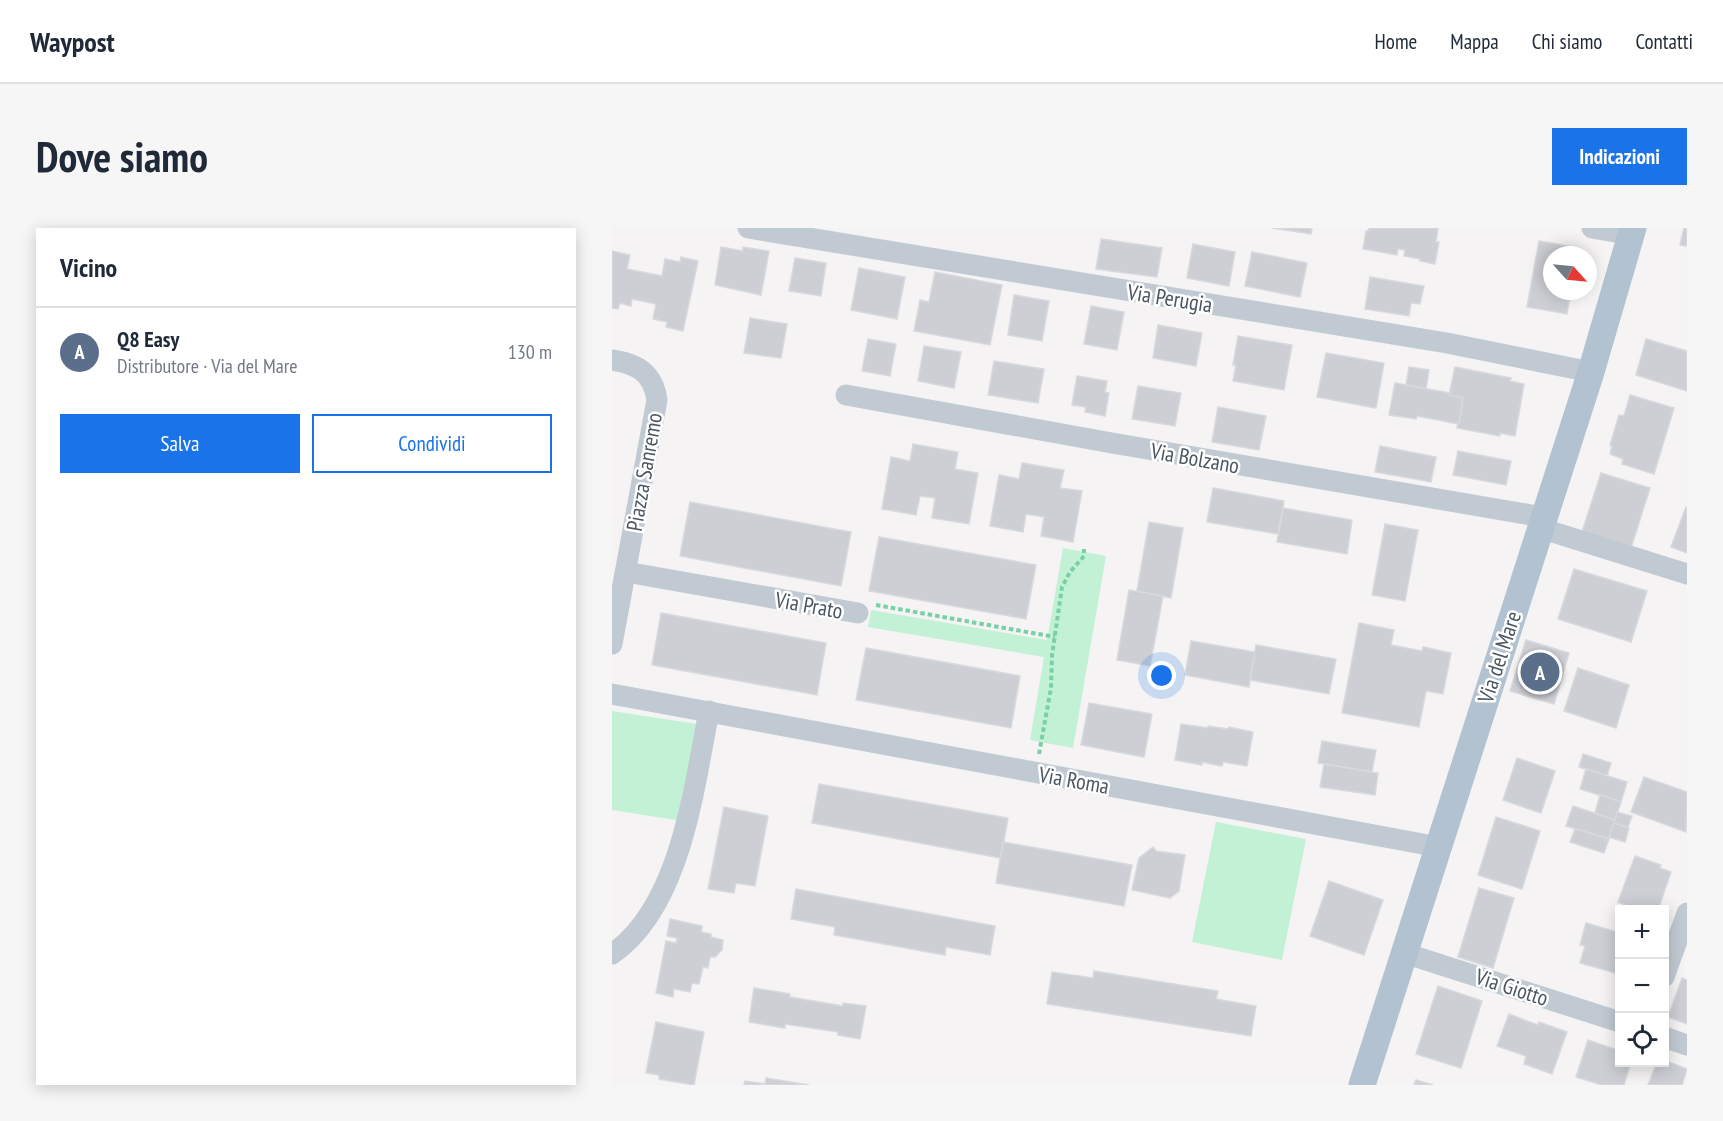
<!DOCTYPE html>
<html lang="it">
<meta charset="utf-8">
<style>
:root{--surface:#fff;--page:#f6f6f7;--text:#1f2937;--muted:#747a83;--line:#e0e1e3;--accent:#1a73e8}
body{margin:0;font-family:"PT Sans Narrow",sans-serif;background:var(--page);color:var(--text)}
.controls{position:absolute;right:18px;bottom:18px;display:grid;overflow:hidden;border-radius:0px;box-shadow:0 3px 15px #0003}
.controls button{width:54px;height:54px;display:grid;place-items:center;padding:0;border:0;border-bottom:2px solid var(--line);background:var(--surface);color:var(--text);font:30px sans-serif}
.compass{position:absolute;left:931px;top:18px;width:54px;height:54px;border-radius:50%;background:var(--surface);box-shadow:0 3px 15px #0003;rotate:117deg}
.you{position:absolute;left:550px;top:448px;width:21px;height:21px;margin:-15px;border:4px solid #fff;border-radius:50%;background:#1a73e8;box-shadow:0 0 0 9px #1a73e833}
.badge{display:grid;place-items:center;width:39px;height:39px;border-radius:50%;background:var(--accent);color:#fff;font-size:20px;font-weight:700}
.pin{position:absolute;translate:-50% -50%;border:3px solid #fff;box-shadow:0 2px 6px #0006}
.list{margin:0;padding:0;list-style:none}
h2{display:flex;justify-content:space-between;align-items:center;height:78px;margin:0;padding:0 24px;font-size:26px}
h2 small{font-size:20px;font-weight:400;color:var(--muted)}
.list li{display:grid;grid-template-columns:39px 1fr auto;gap:18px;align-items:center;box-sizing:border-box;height:90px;padding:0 24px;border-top:2px solid var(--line)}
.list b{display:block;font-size:22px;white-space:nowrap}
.list p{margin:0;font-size:20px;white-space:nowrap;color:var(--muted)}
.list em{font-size:20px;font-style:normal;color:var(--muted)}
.actions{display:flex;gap:12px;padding:18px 24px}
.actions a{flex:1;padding:14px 0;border:2px solid var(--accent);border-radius:0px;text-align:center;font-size:21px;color:var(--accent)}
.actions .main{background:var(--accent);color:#fff}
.icon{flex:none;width:33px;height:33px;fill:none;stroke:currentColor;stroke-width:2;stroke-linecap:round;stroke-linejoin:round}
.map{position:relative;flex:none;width:1075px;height:857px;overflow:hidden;border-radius:0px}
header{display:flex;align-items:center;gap:36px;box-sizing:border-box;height:84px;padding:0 30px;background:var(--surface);border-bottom:2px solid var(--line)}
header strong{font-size:28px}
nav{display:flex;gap:33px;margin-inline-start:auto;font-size:21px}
.intro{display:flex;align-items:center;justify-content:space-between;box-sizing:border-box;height:144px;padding:0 36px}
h1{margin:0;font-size:42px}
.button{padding:15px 27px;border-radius:0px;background:var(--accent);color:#fff;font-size:21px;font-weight:700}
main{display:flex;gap:36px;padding:0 36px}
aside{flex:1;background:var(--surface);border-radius:0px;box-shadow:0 3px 15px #0003}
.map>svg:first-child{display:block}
.green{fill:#c3f1d5}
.building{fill:#cdcfd5;stroke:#d7d9de;stroke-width:1.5}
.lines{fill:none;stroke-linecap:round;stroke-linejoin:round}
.path{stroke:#7ad0a6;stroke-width:4;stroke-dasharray:4.5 3;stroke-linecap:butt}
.minor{stroke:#c1cad2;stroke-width:21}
.major{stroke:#b3c2d1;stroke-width:27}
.labels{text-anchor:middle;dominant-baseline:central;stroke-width:5;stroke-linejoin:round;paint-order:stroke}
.street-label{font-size:22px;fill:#4a5661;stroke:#fff}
</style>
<header>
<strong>Waypost</strong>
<nav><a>Home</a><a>Mappa</a><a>Chi siamo</a><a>Contatti</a></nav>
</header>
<div class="intro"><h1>Dove siamo</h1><a class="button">Indicazioni</a></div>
<main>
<aside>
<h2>Vicino<small></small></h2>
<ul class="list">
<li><span class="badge" style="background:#5c6f8a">A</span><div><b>Q8 Easy</b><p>Distributore · Via del Mare</p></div><em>130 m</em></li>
</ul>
<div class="actions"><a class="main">Salva</a><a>Condividi</a></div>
</aside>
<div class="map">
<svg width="1075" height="857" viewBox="0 0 1075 857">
<rect width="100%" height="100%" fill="#f5f3f3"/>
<!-- green -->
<g class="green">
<polygon points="451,320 494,328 461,520 418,512 432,429 256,399 259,382 435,412"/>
<polygon points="0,483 85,496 70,593 0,582"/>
<polygon points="604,594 694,611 670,732 580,714"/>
</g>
<!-- building -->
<g class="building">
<polygon points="660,0 700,0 699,6"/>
<polygon points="757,0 826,0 824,14 827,14 823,36 808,33 808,31 792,28 793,22 786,21 785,27 751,21 754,3 756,3"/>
<polygon points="1072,0 1075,0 1075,18 1068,17"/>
<polygon points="489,11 550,20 545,49 484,41"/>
<polygon points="927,13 967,20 965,27 940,27 940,63 959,63 955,86 915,79"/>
<polygon points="581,16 623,24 617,58 575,50"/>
<polygon points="109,19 131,23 131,19 157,23 149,67 103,57"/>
<polygon points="0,23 18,27 15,41 50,48 53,31 68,34 69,29 86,33 71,103 54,99 55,94 41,91 44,76 20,71 19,78 8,75 6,81 0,80"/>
<polygon points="640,24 695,35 688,69 633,58"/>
<polygon points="183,30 214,35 209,68 177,63"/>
<polygon points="247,40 293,49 285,91 239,82"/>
<polygon points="323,44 390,57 378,117 302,103 308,72 317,74"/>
<polygon points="758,49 812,58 808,76 799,75 797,88 753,81"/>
<polygon points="402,67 437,73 430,113 396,107"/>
<polygon points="479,78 512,84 505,122 472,116"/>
<polygon points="138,90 175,96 169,130 132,125"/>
<polygon points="546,97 590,105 584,138 541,130"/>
<polygon points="626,108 680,117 672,162 621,153 624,137 621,137"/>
<polygon points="256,111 284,116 278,148 250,143"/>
<polygon points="1034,111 1075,123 1075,163 1024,147"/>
<polygon points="312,118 349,124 342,160 306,153"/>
<polygon points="714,125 772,135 764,180 705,169"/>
<polygon points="382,133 432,141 426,175 376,167"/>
<polygon points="797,139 817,142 814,161 794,157"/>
<polygon points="843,139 899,150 898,153 912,156 903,208 888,205 888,208 845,200 851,170 837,167"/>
<polygon points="465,148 495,153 493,164 497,165 493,188 473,184 474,179 460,177"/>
<polygon points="783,155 838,165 837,167 851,170 847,196 805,188 804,191 777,187"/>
<polygon points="526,158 569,165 563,198 520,191"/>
<polygon points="1018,167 1062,180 1042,246 1010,236 1011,231 998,226 1000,218 998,217 1007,187 1012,188"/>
<polygon points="606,179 654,188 647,222 600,214"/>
<polygon points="301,216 346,224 343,241 366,245 357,296 320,290 323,270 308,268 304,287 270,281 279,229 298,233"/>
<polygon points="768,218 824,229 819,254 763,244"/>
<polygon points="846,223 899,233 894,257 841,247"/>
<polygon points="410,235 452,242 448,260 470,263 461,314 429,308 432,289 414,286 411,304 378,298 387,247 407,251"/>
<polygon points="989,245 1038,260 1019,320 970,304"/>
<polygon points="601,260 672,273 666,306 595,294"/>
<polygon points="78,274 239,304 229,358 68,328"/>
<polygon points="1074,279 1075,280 1075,325 1059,319"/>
<polygon points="671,280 740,292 735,326 665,314"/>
<polygon points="537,294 571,300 559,370 525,363"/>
<polygon points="773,296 806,302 793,373 760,367"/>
<polygon points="267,309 424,337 414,391 257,363"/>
<polygon points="962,341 1035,363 1019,414 946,391"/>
<polygon points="517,362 551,368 538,438 505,432"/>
<polygon points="49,385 214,415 205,467 40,437"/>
<polygon points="747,395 782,402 779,417 810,423 811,419 839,425 831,466 814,463 807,499 730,485"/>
<polygon points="914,412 957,425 942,476 898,463"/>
<polygon points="579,413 643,424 637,459 573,447"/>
<polygon points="644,417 724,431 717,466 638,452"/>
<polygon points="254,420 408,448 399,500 244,472"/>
<polygon points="966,440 1017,457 1004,500 952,483"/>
<polygon points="477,475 540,486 532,529 469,517"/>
<polygon points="569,496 596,500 596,498 616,501 617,499 641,504 635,538 611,534 610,538 590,534 590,537 563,532"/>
<polygon points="710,513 764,522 760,544 706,535"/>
<polygon points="971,526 999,535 995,548 967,539"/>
<polygon points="905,530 943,543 929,585 891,572"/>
<polygon points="712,536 766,545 763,567 708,559"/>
<polygon points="974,541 1015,554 1009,574 968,561"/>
<polygon points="1032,549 1075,564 1074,604 1019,584"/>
<polygon points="207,556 396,590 389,630 200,595"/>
<polygon points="988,567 1009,574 1003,592 983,585"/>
<polygon points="961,578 1003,592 997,611 954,598"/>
<polygon points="112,579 156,588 143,658 124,655 122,665 96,661"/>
<polygon points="1005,584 1020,588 1016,599 1002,595"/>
<polygon points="884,589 928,603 910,661 866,647"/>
<polygon points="1002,595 1017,600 1013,614 997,609"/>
<polygon points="963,601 997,611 992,625 958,614"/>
<polygon points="391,614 520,637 512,678 384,655"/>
<polygon points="541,619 544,623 573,627 567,663 558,670 520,662 527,630"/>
<polygon points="1023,628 1049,637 1048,640 1059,644 1046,682 1033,680 1026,682 1006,674"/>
<polygon points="717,653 771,672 752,727 698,708"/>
<polygon points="867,660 902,670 881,740 846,729"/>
<polygon points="184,661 383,698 378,727 334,719 333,727 222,707 223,699 179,691"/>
<polygon points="58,691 90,698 89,704 99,706 99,709 111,712 110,722 103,729 98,729 96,740 91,739 87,756 80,755 78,764 62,761 61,769 44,765 54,713 64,715 65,710 55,708"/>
<polygon points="974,695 1008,705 1007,746 968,735 973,718 968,717"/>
<polygon points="482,743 606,763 604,771 644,778 639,808 435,776 440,744 481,750"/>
<polygon points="1070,750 1075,752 1075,796 1056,789"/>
<polygon points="826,758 870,773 849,840 804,826"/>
<polygon points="142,760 178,766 178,769 231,778 231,775 254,778 248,811 226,807 226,804 173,796 173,800 137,794"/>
<polygon points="897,786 926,797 927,794 955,804 940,846 912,836 914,828 885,818"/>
<polygon points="44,794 92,804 82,857 47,851 47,847 34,845"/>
<polygon points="976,812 1008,823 1008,834 1019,834 1012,857 990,857 964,849"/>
<polygon points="1052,832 1075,841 1070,857 1036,857 1045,834 1052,834"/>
<polygon points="154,850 197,857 132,857 133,853 153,856"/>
<polygon points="804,852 821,857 802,857"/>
</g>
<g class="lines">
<!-- path -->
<g class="path">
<polyline points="264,377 443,409"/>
<polyline points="427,526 439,460 440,427 450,359 458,344 472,328 472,321"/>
</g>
<!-- minor -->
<g class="minor">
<polyline points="136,0 835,115 979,144"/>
<polyline points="980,0 1020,7"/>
<path d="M0,132C26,136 41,145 45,172L0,416"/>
<polyline points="234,167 500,215 931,289"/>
<polyline points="928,300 1075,346"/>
<polyline points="14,344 246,385"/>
<polyline points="0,466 827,619"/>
<polyline points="792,725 1008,794"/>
<path d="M0,726C69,679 82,559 97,483"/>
<polyline points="1052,749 1075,685"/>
<polyline points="1052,809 1075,817"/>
</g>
<!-- major -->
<polyline class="major" points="750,857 979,144 1021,0"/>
</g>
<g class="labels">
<!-- street labels -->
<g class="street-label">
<text transform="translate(558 70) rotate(9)">Via Perugia</text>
<text transform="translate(583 230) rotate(10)">Via Bolzano</text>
<text transform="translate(32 244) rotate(-80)">Piazza Sanremo</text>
<text transform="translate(197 377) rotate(10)">Via Prato</text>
<text transform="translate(887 429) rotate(-72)">Via del Mare</text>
<text transform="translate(462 552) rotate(10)">Via Roma</text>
<text transform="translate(900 759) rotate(18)">Via Giotto</text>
</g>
</g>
</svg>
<div class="controls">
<button>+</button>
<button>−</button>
<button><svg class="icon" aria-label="locate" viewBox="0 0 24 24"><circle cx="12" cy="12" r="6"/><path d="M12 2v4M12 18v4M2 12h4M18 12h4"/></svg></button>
</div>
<svg class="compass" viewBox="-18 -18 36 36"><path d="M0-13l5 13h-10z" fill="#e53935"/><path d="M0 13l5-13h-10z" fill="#747a83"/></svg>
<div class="you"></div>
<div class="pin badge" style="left:928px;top:444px;background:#5c6f8a">A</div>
</div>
</main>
